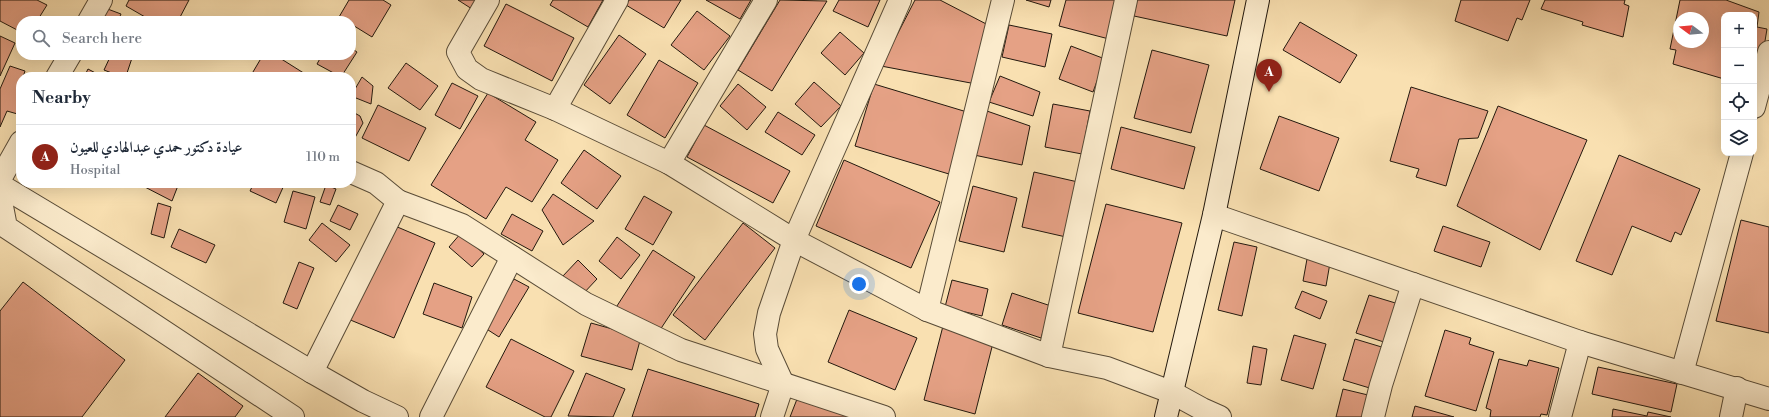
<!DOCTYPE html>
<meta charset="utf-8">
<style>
:root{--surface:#fff;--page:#f2f2f3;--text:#1f2937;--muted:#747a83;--line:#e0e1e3;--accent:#8f2418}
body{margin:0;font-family:"Libre Bodoni",Amiri,serif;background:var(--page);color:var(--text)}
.controls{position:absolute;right:12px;top:12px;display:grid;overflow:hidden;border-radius:8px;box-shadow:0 4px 16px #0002}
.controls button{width:36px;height:36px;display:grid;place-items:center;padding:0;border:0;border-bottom:1px solid var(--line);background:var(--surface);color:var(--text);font:20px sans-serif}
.compass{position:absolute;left:1673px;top:12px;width:36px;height:36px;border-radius:50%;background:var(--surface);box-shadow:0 4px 16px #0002;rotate:286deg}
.you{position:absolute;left:859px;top:284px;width:14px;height:14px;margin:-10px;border:3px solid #fff;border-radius:50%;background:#1a73e8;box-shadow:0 0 0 6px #1a73e833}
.badge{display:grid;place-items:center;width:26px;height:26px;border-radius:50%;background:var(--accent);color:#fff;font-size:13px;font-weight:700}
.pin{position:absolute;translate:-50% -33px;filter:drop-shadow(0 1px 2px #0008)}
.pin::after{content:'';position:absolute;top:21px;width:14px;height:12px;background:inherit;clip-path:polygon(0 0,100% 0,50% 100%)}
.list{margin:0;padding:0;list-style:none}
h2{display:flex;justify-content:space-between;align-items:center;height:52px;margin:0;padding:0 16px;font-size:17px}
h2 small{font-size:13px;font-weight:400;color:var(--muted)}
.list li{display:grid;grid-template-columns:26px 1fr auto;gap:12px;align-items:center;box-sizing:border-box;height:64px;padding:0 16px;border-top:1px solid var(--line)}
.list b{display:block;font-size:15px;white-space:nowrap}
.list p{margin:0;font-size:13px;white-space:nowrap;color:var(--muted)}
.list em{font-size:13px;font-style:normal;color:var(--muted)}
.icon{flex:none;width:22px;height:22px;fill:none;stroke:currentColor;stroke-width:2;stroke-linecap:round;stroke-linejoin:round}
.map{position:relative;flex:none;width:1769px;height:417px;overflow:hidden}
.search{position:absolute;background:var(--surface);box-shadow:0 4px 16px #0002;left:16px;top:16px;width:340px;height:44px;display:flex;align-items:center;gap:10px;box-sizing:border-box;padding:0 14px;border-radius:16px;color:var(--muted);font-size:15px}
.panel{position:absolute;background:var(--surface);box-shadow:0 4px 16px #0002;left:16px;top:72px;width:340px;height:116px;border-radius:16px}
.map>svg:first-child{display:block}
.building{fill:#e5a185;stroke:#23190e;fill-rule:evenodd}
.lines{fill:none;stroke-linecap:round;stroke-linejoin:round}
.street-casing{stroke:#584b37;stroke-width:24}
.secondary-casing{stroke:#23190e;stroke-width:24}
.street{stroke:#fbebcc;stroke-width:22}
.secondary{stroke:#fbebcc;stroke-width:22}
</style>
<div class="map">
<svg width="1769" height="417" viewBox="0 0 1769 417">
<rect width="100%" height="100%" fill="#f9e0b1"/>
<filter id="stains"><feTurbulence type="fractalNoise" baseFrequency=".005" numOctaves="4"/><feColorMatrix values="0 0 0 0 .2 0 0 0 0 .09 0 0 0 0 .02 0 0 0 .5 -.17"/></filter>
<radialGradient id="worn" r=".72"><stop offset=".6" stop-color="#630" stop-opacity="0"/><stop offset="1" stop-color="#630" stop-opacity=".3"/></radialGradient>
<!-- building -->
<g class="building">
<polygon points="0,0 37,0 47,5 37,21 21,21 21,32 0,21"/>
<polygon points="129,0 189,0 178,21 152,21 126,6"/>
<polygon points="349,0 383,0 391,5 372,37 351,24 351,21 346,21 339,17"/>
<polygon points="458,0 477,0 472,9"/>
<polygon points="553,0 603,0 588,27 550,5"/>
<polygon points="629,0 681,0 664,28 626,5"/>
<polygon points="706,0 751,0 740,19"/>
<polygon points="780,0 827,1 772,91 738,70"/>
<polygon points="839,0 880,0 868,27 833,11"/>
<polygon points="915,0 940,0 992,27 976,84 881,66"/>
<polygon points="1026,0 1051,0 1049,7"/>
<polygon points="1066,0 1118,0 1109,39 1059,26"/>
<polygon points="1137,0 1235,0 1227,36 1134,16"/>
<polygon points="1461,0 1530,0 1522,20 1517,18 1508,41 1455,21"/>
<polygon points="1545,0 1625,0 1624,4 1629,6 1623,37 1582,25 1583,22 1541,9"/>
<path d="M1680,0H1726L1759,12L1757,27L1767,29L1763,53L1754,52V15H1724V79L1673,64L1676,50L1670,49ZM1679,18H1703V42H1679Z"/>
<polygon points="506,4 574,38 552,81 484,46"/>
<polygon points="105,8 121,14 118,21 99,21"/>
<polygon points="697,11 730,36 704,70 671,45"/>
<polygon points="1300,22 1357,55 1340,83 1283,50"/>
<polygon points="1009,25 1052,34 1045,67 1002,57"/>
<polygon points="840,32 864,53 845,75 821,53"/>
<polygon points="619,35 646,54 610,104 584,85"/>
<polygon points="0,36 15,43 0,76"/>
<polygon points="1071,46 1105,59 1093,92 1059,79"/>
<polygon points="351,48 357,52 341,77 317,64 322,55 351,55"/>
<polygon points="1152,50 1209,65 1191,133 1134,118"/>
<polygon points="111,55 139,55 132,58 127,73 133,77 122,77 104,70"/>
<polygon points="263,55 275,55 310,77 250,77"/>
<polygon points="659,60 698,83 665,138 627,115"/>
<polygon points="406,63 438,86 420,110 388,88"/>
<polygon points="10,66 25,71 23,77 21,77 21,115 7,111 0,127 0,89"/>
<polygon points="88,69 103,77 84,77"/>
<polygon points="1000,76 1040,92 1033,116 989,102"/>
<polygon points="362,77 373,86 371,104 351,96"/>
<polygon points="814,82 841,106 821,127 795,104"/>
<polygon points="452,83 478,96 460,129 435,115"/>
<polygon points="738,84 766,107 747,130 720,106"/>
<polygon points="874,84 967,112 949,174 855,146"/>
<polygon points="1411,87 1488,111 1478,138 1459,139 1446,186 1416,177 1419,169 1390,161"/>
<polygon points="488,93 536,122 525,140 558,160 532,202 506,187 486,219 431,185"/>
<polygon points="1053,104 1090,111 1082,154 1045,147"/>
<polygon points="378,105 426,128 409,161 362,138"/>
<polygon points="1498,106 1587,140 1540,250 1457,206"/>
<polygon points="984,110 1030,126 1022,165 974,155"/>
<polygon points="351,111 360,116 363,123 351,145"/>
<polygon points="778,112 815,135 802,155 765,132"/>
<polygon points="1279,116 1339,138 1319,191 1260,169"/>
<polygon points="704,125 790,171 773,203 687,157"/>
<polygon points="1121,127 1195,147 1184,189 1111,169"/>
<polygon points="584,150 621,176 597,209 561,183"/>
<polygon points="1619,155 1700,189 1681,235 1675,232 1671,242 1632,226 1612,275 1576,261"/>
<polygon points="844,160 940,202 911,268 816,226"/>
<polygon points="1034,172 1078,182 1066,237 1022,227"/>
<polygon points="141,183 179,183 172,201 141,185"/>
<polygon points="254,183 285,183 276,203 250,191"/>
<polygon points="326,185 336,189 330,205 320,202"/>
<polygon points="973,186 1017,198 1004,252 959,241"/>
<polygon points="293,191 315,197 306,229 284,222"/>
<polygon points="553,194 594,221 563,245 542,210"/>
<polygon points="644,196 672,212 653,245 625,229"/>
<polygon points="158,203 171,207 164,238 151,234"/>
<polygon points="1106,204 1182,223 1153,332 1078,313"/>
<polygon points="338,205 358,214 350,230 330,221"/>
<polygon points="512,214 543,231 532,251 501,234"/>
<polygon points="1741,220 1769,227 1769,333 1716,321"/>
<polygon points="322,223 350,245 336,262 309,240"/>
<polygon points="388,223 435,243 394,338 348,319"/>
<polygon points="743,223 775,248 705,340 673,315"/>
<polygon points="1443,226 1490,242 1481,267 1434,251"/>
<polygon points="179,229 215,245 206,263 171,247"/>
<polygon points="461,233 484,254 472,267 449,247"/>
<polygon points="617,237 640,255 621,279 599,261"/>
<polygon points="1234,242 1257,247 1242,316 1218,310"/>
<polygon points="653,250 695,277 656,336 615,309"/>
<polygon points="1307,259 1330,263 1326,286 1303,281"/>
<polygon points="578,260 597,279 582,295 562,277"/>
<polygon points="299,262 314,268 297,309 283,303"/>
<polygon points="514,279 529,287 499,337 485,328"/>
<polygon points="952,280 988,289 982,316 945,307"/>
<polygon points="23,282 125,360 82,417 0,417 0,311"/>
<polygon points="434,283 472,297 462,328 423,314"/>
<polygon points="1302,291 1327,301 1320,319 1295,308"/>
<polygon points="1012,293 1051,306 1041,338 1002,325"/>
<polygon points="1369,295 1402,305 1390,344 1356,333"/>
<polygon points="849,310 917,338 895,390 828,362"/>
<polygon points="591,323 641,337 632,370 581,356"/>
<polygon points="943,326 994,339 975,414 924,400"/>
<polygon points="1445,330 1471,338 1469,344 1494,352 1476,411 1425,396"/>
<polygon points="1294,335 1326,344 1313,389 1281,380"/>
<polygon points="511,339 574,371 551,417 545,417 486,387"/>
<polygon points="1355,339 1385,348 1373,389 1343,380"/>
<polygon points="1253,346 1267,349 1261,385 1247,383"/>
<polygon points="1499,359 1527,366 1529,360 1559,368 1547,415 1541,414 1540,417 1490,417 1491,410 1486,408"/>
<polygon points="1598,367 1677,384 1671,412 1592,394"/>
<polygon points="648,369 759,404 755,417 632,417"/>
<polygon points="198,373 243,406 235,417 165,417"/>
<polygon points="586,373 625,389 613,417 568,416"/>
<polygon points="1343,389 1368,395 1363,417 1336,417"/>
<polygon points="799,394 855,417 790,417"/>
<polygon points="1415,406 1454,417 1412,417"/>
<polygon points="1613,409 1647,416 1648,412 1671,417 1612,417"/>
</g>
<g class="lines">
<!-- street casing -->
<g class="street-casing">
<g id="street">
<polyline points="488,0 458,52 467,69 481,79 555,109 669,163 794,240 927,310 1049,356 1107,368 1171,392 1202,409 1220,417"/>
<polyline points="89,21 101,0"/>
<polyline points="57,77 70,55"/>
<polyline points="1754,107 1769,52"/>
<polyline points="555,109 617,0"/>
<polyline points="669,163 766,0"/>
<polyline points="0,179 21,142"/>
<polyline points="0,185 312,372 363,401 397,417"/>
<polyline points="0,196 6,227 293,417"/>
<polyline points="398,201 462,225 586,304 681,350 884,417"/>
<polyline points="1214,215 1580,342 1769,399"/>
<polyline points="927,310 1003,0"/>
<polyline points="1049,356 1126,0"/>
<polyline points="312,372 398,201 376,183 351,172"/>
<polyline points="1682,373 1742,153"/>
<polyline points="431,417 512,257"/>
<polyline points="772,417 783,384 767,349 765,334 769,313 794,240 900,0"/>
<polyline points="1373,417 1381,385 1413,284"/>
<polyline points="1560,417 1580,342"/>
<polyline points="1731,417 1737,388"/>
</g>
</g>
<!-- secondary casing -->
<g class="secondary-casing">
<polyline id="secondary" points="1166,417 1214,215 1258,0"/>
</g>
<!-- street -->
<use href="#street" class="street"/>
<!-- secondary -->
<use href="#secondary" class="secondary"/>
</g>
<rect width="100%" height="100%" filter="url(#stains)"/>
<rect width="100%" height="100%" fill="url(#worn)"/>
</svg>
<div class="controls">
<button>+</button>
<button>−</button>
<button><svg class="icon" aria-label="locate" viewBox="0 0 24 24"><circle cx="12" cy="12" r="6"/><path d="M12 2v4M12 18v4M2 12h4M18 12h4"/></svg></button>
<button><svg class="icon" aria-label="layers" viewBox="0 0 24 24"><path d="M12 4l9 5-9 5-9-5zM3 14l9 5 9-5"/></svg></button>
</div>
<svg class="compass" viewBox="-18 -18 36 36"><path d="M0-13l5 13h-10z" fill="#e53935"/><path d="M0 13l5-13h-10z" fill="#747a83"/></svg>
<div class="you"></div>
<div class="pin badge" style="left:1269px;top:92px">A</div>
<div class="search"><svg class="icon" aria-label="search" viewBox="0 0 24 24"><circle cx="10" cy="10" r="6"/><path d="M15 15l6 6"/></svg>Search here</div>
<section class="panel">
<h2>Nearby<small></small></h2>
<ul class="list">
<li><span class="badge">A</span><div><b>عيادة دكتور حمدي عبدالهادي للعيون</b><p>Hospital</p></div><em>110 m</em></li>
</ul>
</section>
</div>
